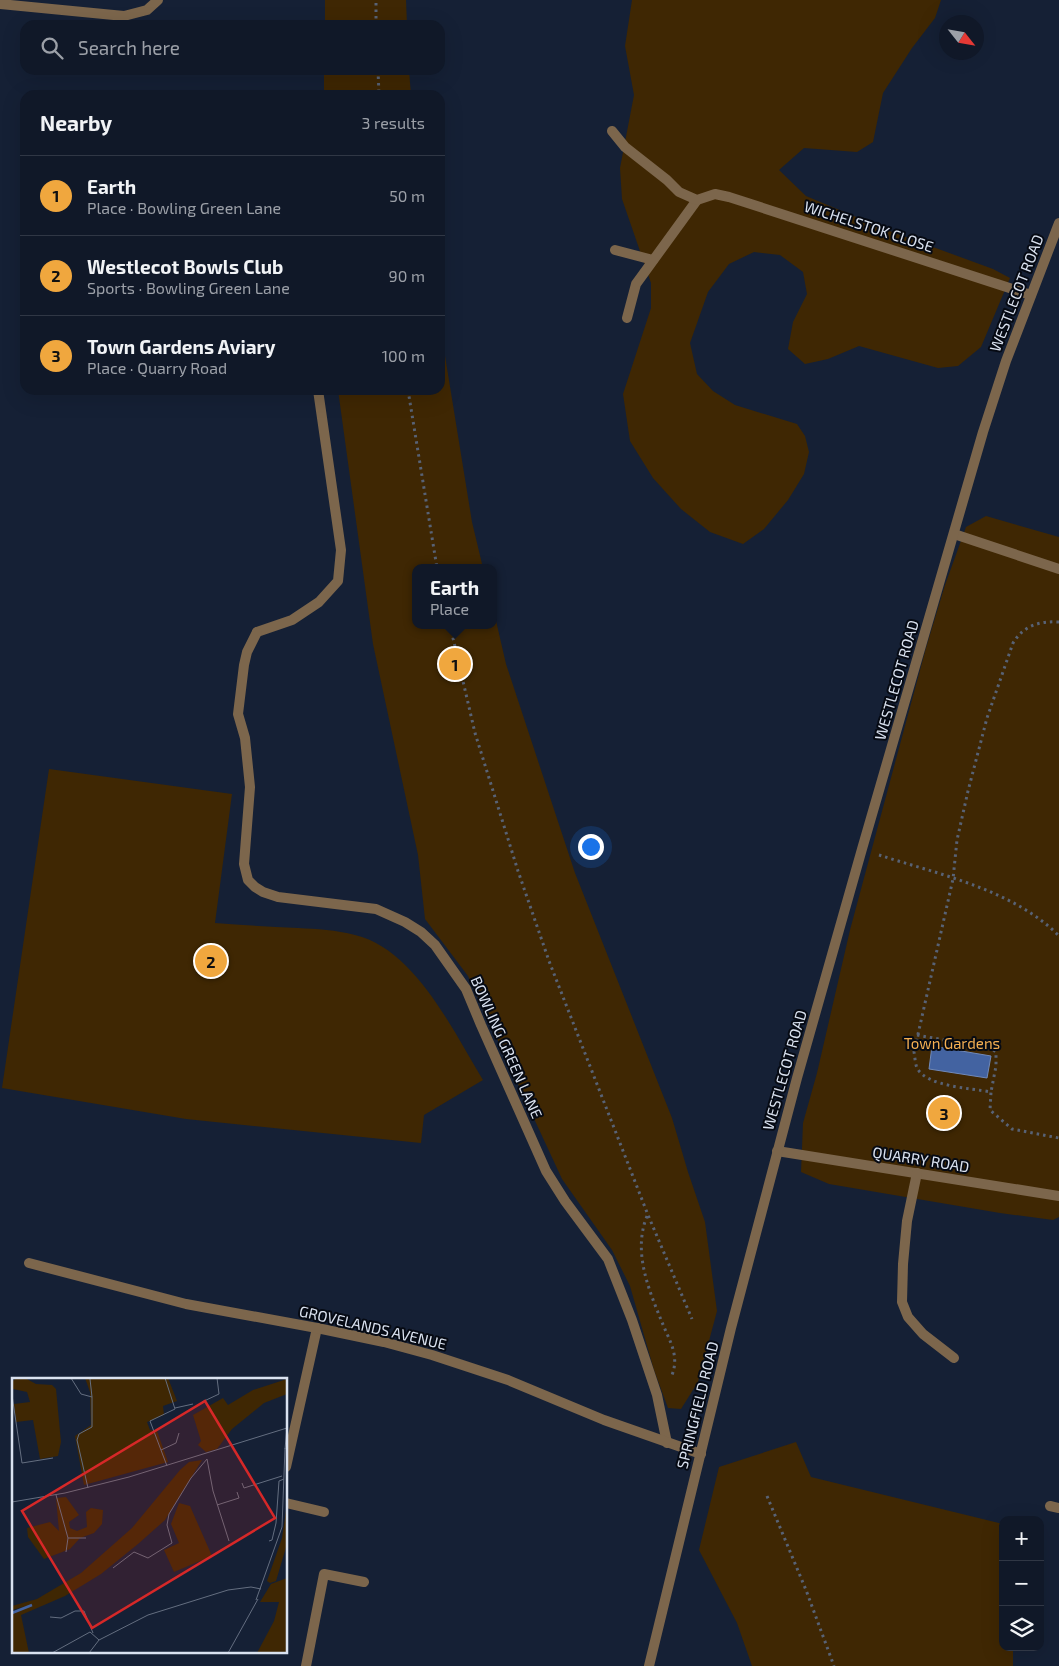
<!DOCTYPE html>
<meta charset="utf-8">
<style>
:root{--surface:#101828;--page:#192130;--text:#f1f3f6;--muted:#9ca0a8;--line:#303745;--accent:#f0a73e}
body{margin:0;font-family:"Exo 2",sans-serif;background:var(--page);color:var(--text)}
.controls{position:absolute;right:15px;bottom:15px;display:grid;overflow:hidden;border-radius:10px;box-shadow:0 5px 20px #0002}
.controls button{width:45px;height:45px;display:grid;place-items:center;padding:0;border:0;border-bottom:1px solid var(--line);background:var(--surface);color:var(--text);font:25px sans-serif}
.compass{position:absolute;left:939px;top:15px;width:45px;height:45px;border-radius:50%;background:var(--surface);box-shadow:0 5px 20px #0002;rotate:121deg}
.you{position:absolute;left:590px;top:846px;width:18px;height:18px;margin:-12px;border:4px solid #fff;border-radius:50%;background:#1a73e8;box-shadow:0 0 0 8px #1a73e833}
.badge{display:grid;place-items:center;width:32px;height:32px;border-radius:50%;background:var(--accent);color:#111;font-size:16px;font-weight:700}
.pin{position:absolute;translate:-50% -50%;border:2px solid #fff;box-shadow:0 1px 5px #0006}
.popup{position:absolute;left:412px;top:564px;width:85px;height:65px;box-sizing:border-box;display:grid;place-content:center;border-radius:10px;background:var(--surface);filter:drop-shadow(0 1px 4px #0005);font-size:16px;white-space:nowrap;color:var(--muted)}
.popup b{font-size:19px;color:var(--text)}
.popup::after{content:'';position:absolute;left:50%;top:100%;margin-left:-10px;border:10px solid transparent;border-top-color:var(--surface)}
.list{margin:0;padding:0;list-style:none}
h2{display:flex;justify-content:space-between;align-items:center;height:65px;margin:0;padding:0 20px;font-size:21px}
h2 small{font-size:16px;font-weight:400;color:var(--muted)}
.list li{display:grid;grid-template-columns:32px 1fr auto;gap:15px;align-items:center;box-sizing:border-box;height:80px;padding:0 20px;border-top:1px solid var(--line)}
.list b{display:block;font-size:19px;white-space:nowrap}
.list p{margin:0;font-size:16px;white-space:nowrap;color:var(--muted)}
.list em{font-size:16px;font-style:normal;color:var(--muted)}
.icon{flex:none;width:28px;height:28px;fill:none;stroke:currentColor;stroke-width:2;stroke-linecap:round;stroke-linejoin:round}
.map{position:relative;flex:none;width:1059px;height:1666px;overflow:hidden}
.search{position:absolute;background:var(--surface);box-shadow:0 5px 20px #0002;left:20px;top:20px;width:425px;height:55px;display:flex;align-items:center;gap:12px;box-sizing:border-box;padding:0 18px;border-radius:15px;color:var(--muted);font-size:19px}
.panel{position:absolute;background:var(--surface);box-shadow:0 5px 20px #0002;left:20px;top:90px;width:425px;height:305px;border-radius:15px}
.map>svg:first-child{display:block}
.green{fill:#3f2703}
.water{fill:#4363a1;stroke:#7089b9}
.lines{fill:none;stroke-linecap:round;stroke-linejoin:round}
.path{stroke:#586275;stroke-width:3;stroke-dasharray:2.5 4;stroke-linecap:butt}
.service{stroke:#7c664c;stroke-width:10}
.minor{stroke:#7c664c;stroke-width:10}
.labels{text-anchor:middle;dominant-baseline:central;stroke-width:4;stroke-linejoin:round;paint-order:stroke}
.street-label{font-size:15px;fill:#dae2f0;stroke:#060a13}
.park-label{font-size:15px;fill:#f6b052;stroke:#060a13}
.inset-river{fill:none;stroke:#4363a1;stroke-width:2.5}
.inset-road{fill:none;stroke:#646e80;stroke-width:1}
.view{fill:#d62828;fill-opacity:0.15;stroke:#d62828;stroke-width:2.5}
.inset-edge{fill:none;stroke:#dae2f0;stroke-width:2.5}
</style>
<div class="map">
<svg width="1059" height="1666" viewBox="0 0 1059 1666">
<rect width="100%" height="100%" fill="#152035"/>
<!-- green -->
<g class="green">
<polygon points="325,0 406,0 407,25 325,25"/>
<polygon points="632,0 941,0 935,18 912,48 883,93 873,142 857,152 804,148 779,170 806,196 892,232 993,269 1010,278 981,347 958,366 938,368 859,346 828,359 805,364 788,349 793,322 807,294 803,272 780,255 754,252 729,264 708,292 690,343 697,374 713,391 735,405 797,424 805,436 809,452 804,474 788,500 764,529 743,544 710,532 681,509 653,478 630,441 623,394 651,308 651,283 622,199 620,168 634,95 625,46"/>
<polygon points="324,70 409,70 411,95 324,95"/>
<polygon points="440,325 472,522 483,568 416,568 416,625 494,625 494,612 506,664 575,873 672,1118 688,1172 705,1222 717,1311 698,1382 681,1409 668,1408 654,1370 630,1286 612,1250 562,1179 468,976 425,919 418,855 373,644 338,390 440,390"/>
<polygon points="986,516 1059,537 1059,1217 1053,1220 1000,1213 829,1184 801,1172 803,1123 817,1073 850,930 926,648 945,585 966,527"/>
<path d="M49,769L232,794L215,923C242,925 270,927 298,928C317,929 336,930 355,935C415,949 453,1031 483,1080L424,1115L421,1143L186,1119L2,1088Z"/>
<polygon points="796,1442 811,1477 1003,1524 1003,1647 1013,1647 1013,1666 752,1666 737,1623 699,1550 719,1467"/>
</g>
<!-- water -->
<polygon class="water" points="932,1046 991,1056 987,1078 929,1069"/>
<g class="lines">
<!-- path -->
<g class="path">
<polyline points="376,25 376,0"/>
<polyline points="378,70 379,95"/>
<polyline points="408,390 437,568"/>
<path d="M1059,622C1040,621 1024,625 1013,643L987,718L968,791L957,840L953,879L914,1052C915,1057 915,1063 917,1068C927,1087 971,1088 991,1092L990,1110L1012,1129L1059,1138"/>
<polyline points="450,625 475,733 518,871 549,961 648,1215 692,1319"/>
<path d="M879,855C938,874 1014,890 1059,936"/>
<polyline points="917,1035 992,1049 996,1052 996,1066 991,1092"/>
<path d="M647,1216C632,1253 650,1293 664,1327C671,1343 679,1357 672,1375"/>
<polyline points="767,1496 806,1590 834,1666"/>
</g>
<!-- service -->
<g class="service">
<polyline points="0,4 124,16 147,10 158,0"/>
<polyline points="615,250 653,260"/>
<polyline points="627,318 636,284 697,200"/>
<polyline points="257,632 292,620 319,602 338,581 341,550 318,390"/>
<polyline points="286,1467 317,1328"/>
<polyline points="286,1503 324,1512"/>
<polyline points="1050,1506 1059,1508"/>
<polyline points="306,1666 324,1574 364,1582"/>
</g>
<!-- minor -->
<g class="minor">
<polyline points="612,131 625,147 667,180 679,192 697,200 715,194 729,197 1031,295"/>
<polyline points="954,534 1059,569"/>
<polyline points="257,632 247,652 244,665 238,714 245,738 250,787 244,864 248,880 255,887 263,892 278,897 376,909 405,922 421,932 435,945 466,989 481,1025 546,1171 565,1201 608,1259 632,1320 657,1395 667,1443"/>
<polyline points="777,1151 1059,1196"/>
<polyline points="917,1173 907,1221 903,1264 902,1302 908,1317 923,1334 954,1358"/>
<polyline points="29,1263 186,1304 317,1328 384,1342 432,1355 508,1380 604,1420 701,1454"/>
<polyline points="649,1666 731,1328 797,1078 862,849 983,432 1006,361 1059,223"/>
</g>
</g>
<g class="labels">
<!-- street labels -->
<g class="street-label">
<text transform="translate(869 226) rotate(18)">WICHELSTOK CLOSE</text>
<text transform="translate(1016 293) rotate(-69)">WESTLECOT ROAD</text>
<text transform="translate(896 680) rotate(-74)">WESTLECOT ROAD</text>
<text transform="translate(507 1047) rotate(66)">BOWLING GREEN LANE</text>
<text transform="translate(784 1070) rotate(-74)">WESTLECOT ROAD</text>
<text transform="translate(921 1159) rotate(9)">QUARRY ROAD</text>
<text transform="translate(373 1327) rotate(13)">GROVELANDS AVENUE</text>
<text transform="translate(697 1405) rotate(-76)">SPRINGFIELD ROAD</text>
</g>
<!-- park labels -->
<g class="park-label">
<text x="952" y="1043">Town Gardens</text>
</g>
</g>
<!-- overview -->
<g transform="translate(12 1378)">
<rect width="275" height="275" fill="#152035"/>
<path d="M4,0H13L24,6L40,7L44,11L49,64L46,78L28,81L21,42L4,44L2,26L18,24L15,14L1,11L0,4ZM73,0H156L165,23L151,28L152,37L135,44L138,52L145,53L156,84L72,107L63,58L79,47L78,14ZM275,1V16L252,25L220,51L205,71L194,74L186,67L189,63L181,37L211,20L216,27L241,12ZM190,82L153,142L126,166L89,196L53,218L9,237L17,275H0V235L18,227L0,232V228L25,221L69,195L120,150L168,92L177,84ZM54,119L67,137L57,144L58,150L65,153L75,149L74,134L79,130L91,132L90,146L82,155L68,160L58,171L32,181L16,159L15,150L38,144L47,153L44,120ZM167,125L178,128L200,178L162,194L152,172L167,165L159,146ZM275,126V166L264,203L258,205L255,203L270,160ZM275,200V275H245L262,243L267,224H248L259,206Z" fill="#3f2703"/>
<path class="inset-river" d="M0,235L20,227"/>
<path class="inset-road" d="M59,0L69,16L80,19V49L67,56L65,62L76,110M153,0L163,31L138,43L155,88M78,1L80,19M0,17L10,85L41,80M190,24L207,16L205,0M163,30L181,26M273,71L275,49M149,72L164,65L167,55M195,81L201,113L217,163M230,105L232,110L270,98M44,117L56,160L54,174M0,124L53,115L117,99L275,50M205,127L227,120L225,114M56,160H74M257,163L260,162L264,145L267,103L272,101M101,190L122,174L136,180L160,165L155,147L157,136L179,100L195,81M244,222L270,149L273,70M38,239L49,240L63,233H72L81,255M40,275L78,254L87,262M77,275L87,262L136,237L216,212L239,209L249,211M216,275L246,221"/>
<path class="view" d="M193,23L263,140L80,250L10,133Z"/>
<rect width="275" height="275" class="inset-edge"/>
</g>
</svg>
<div class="controls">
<button>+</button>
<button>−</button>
<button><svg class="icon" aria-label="layers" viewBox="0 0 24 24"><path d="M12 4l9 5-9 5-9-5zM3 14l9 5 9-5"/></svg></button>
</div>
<svg class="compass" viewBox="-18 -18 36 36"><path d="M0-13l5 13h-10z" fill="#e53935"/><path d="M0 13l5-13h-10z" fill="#9ca0a8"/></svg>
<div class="you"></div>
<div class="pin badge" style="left:455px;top:664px">1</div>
<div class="popup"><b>Earth</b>Place</div>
<div class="pin badge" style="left:211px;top:961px">2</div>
<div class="pin badge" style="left:944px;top:1113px">3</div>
<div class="search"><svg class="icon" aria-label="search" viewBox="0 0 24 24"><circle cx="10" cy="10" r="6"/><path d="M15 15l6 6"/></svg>Search here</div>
<section class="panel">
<h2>Nearby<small>3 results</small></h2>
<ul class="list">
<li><span class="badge">1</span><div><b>Earth</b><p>Place · Bowling Green Lane</p></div><em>50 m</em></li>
<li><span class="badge">2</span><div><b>Westlecot Bowls Club</b><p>Sports · Bowling Green Lane</p></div><em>90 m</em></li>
<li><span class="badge">3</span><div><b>Town Gardens Aviary</b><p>Place · Quarry Road</p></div><em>100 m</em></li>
</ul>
</section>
</div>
